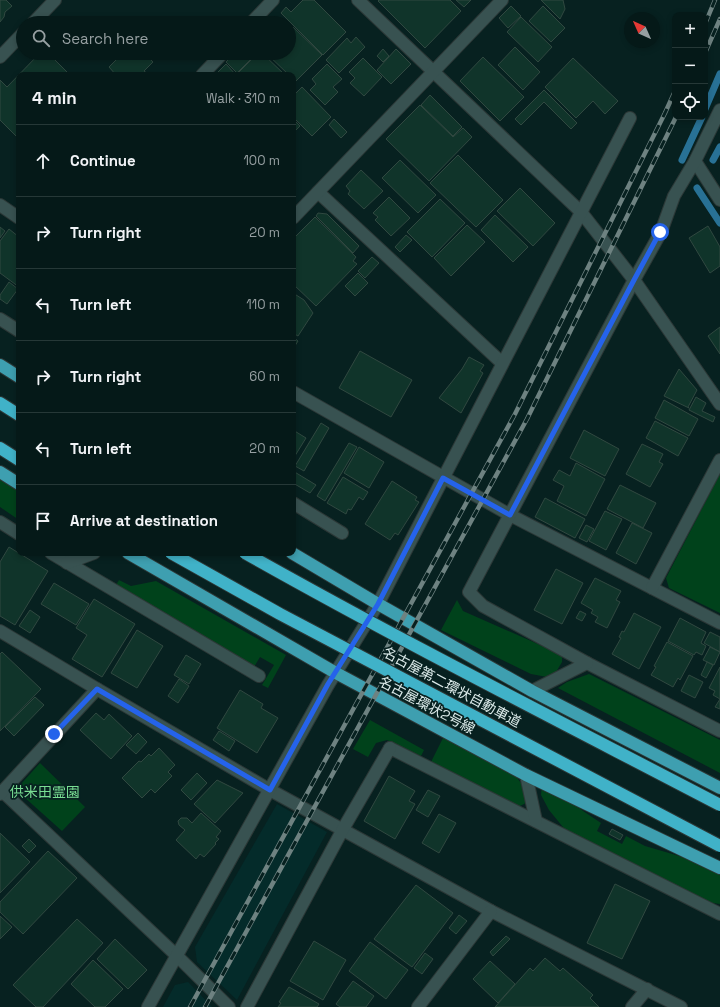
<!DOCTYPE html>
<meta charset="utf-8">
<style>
:root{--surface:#051918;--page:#0e2221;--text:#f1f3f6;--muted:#97a0a2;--line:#263837}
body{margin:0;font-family:"Space Grotesk","Noto Sans JP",sans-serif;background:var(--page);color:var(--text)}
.controls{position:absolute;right:12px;top:12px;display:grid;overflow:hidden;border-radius:8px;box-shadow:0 2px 6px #0003}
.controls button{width:36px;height:36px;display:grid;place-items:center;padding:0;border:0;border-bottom:1px solid var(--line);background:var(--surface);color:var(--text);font:20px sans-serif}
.compass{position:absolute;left:624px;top:12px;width:36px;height:36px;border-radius:50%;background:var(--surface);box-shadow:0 2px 6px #0003;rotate:315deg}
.stop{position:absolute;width:12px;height:12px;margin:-9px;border:3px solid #2563eb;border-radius:50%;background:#fff}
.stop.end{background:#2563eb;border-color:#fff;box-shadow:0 1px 4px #0008}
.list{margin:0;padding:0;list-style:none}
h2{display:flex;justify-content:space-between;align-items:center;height:52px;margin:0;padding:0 16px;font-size:17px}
h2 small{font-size:13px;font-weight:400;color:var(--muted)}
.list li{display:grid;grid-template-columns:26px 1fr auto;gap:12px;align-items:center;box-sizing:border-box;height:72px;padding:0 16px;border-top:1px solid var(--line)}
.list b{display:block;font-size:15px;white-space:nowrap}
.list em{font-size:13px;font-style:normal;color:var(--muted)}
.icon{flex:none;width:22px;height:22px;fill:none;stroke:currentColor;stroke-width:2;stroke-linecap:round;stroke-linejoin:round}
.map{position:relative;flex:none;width:720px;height:1007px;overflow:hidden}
.search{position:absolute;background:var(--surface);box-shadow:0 2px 6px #0003;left:16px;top:16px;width:280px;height:44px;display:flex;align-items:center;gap:10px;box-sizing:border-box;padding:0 14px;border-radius:22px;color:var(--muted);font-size:15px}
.panel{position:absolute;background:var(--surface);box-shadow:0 2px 6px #0003;left:16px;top:72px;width:280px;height:484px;border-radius:8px}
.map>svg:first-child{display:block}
.built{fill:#042b2a}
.green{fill:#00421b}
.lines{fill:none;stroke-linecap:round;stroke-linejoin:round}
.stream{stroke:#287195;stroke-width:7}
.building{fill:#10342a;stroke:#304840}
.minor-casing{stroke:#2c3837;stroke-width:14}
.tertiary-casing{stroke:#2c3837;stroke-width:14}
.trunk-casing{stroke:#2c3837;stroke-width:14}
.motorway-casing{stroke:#2c3837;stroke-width:14}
.minor{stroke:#385251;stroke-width:12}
.tertiary{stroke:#385251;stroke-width:12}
.trunk{stroke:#3e9fb0;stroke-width:12}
.motorway{stroke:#40b2c8;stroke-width:12}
.rail-casing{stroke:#6e8281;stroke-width:4.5}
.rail{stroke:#072120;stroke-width:3;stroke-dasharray:9;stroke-linecap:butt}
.motorway-bridge-casing{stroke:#2c3837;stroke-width:14;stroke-linecap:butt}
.motorway-bridge{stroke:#40b2c8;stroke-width:12}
.route{stroke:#2563eb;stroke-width:5}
.labels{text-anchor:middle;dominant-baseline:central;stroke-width:3.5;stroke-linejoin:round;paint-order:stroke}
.street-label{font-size:14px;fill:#dcebea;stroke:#072120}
.park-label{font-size:14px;fill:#79de93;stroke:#072120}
</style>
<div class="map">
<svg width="720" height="1007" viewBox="0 0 720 1007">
<rect width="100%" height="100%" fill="#072120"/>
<!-- built -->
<g class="built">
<polygon points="277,804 327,832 237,1000 197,962 195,947"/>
<polygon points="188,982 191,985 212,1007 163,1007 175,985"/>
</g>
<!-- green -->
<g class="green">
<polygon points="720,474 720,613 669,588 666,578"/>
<polygon points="0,479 19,491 19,520 0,507"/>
<polygon points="119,580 131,586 156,581 286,655 268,688 262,685 274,665 260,657 254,667 116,585"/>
<polygon points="457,600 463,611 556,652 562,656 562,662 556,672 547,677 531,674 441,630"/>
<polygon points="589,674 720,740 720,773 558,688 567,682"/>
<polygon points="370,720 424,750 421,756 387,740 376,743 368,757 353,749"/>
<polygon points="443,738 513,772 526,790 529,797 526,803 518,807 431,762"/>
<polygon points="40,763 85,807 62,831 23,796 22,783"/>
<polygon points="542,784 570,800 583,811 601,823 597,831 622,844 626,836 645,846 686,858 720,874 720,904 700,901 567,832 549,810 541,795"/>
</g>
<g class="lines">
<!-- stream -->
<g class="stream">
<polyline points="705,109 720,74"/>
<polyline points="682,160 702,117"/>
<polyline points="713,160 720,147"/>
<polyline points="697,188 720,223"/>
</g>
</g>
<!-- building -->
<g class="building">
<polygon points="0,0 6,0 12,6 5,12 4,17 0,22"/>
<polygon points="303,0 314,0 346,32 323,55 281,13 286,7 291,12"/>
<polygon points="379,0 450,0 461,11 425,48 378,1"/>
<polygon points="456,0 471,0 464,7"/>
<polygon points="541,0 563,0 565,9 560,19"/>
<polygon points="511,6 521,16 508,28 499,18"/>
<polygon points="543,6 565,28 551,42 529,21"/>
<polygon points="521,17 552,47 538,62 507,32"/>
<polygon points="293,27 322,55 295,82 293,79 293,75 289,75 267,54 289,53 289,31"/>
<polygon points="356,37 365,47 339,73 326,60 347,38 351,43"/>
<polygon points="515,47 540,72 523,90 498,65"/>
<polygon points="383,49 389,56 383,62 377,56"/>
<polygon points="396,49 411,64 391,84 377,70"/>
<polygon points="40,53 48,53 70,75 19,75 19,139 0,120 0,80 7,87"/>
<polygon points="123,53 144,53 153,62 144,71 148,74 147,75 116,75 109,67"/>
<polygon points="235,53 257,53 237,73 226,62"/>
<polygon points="258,53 262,53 285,75 240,75 238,73"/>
<polygon points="483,57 524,97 500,121 460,81"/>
<polygon points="363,58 382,77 364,96 350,83 355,78 349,72"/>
<polygon points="573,58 618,101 605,114 593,101 576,118 545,87"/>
<polygon points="226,64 236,75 215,75"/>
<polygon points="327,64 342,79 333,87 338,92 325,105 310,90 316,84 312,79"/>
<polygon points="302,87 331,117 312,136 293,117 293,96"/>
<polygon points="544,90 577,123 571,129 544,102 521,125 515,119"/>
<polygon points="430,95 462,127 453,136 421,105"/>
<polygon points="420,105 453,137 463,128 472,137 429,181 386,139"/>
<polygon points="293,119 300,126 293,133"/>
<polygon points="334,119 347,132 341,138 329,125"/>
<polygon points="458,155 503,200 476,227 430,183"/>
<polygon points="400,160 436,195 418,213 382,178"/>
<polygon points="361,170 383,191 364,209 348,194 350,191 346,186"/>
<polygon points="520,188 555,223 533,246 497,211"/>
<polygon points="389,197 410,218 391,236 375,220 378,217 373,213"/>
<polygon points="440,199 465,223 432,257 407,232"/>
<polygon points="318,213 327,214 359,246 353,253 316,216"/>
<polygon points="495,215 528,247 513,262 481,230"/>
<polygon points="315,217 356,257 353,261 357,264 316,306 293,284 293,239"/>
<polygon points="467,225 485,242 451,276 434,258"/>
<polygon points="708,226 720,247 720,266 710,273 689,238"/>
<polygon points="0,227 5,231 0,238"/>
<polygon points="9,229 19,237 19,287 0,273 0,241"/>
<polygon points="406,235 412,240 400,252 395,247"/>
<polygon points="372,257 379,263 365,278 358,271"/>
<polygon points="358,273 368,283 355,296 345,286"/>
<polygon points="9,282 18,289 7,304 0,299 0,295"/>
<polygon points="293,293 304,300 313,313 298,336 293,333"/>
<polygon points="720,327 720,354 708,336"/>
<polygon points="293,337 298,341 293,349"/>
<polygon points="360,351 412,380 391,417 339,388"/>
<polygon points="469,357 484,365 480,371 483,373 461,413 439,398 462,369"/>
<polygon points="679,369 697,390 688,407 689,408 664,396"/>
<polygon points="696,397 706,403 702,411 715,417 713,422 689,410"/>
<polygon points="664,400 698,419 689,436 655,418"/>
<polygon points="655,421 688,438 678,456 646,438"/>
<polygon points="321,423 329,428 304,471 295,466"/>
<polygon points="293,430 306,438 293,459"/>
<polygon points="584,430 619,449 605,476 570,458"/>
<polygon points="349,443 357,447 325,501 317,496"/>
<polygon points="642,444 663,454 659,462 663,464 650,487 626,474"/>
<polygon points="359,447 384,462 369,488 344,473"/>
<polygon points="576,463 605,479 586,516 557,501 564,486 553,480 559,470 570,476"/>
<polygon points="293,471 316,485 310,493 293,483"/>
<polygon points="343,477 368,492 363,500 359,497 351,510 348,509 346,514 327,503"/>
<polygon points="392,481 417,497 415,500 419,502 398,535 395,533 390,540 365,524"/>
<polygon points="620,485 656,503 643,528 607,509"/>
<polygon points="545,498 585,519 575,538 535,517"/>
<polygon points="605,511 622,519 606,550 589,541"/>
<polygon points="632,523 652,533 636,564 616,553"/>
<polygon points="586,525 594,529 587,542 579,538"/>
<polygon points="9,547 48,571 15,625 0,616 0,562"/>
<polygon points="556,569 583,583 562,624 534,610"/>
<polygon points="595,578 621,591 616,600 620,602 607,628 595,622 598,617 591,613 593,610 581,603"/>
<polygon points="54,583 89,604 76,625 41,604"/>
<polygon points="94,599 135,624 102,677 72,659 87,635 76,628"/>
<polygon points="30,610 40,617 30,633 19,626"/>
<polygon points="580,611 586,614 582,621 576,618"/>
<polygon points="634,613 661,627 639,669 612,654 621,638 619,637 622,631 624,632"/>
<polygon points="680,618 706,632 701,643 706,646 702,655 696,652 694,655 668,641"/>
<polygon points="137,630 163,646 137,688 111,673"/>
<polygon points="710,632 720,637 720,652 704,643"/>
<polygon points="667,642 693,656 680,680 678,678 673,687 651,675 656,667 654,666"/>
<polygon points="710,647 720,652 714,665 703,660"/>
<polygon points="2,652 41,689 0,731 0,654"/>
<polygon points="186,655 201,664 189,684 174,675"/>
<polygon points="707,662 713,665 706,678 701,675"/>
<polygon points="720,667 720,709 715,707 720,699 713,695 715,691 709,688"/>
<polygon points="689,675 703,682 695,698 681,691"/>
<polygon points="179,679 189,686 178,703 168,696"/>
<polygon points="240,690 263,704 261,708 278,718 257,753 217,728"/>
<polygon points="35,697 44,705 14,736 5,727"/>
<polygon points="96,713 104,720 109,714 132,736 111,759 80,730"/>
<polygon points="219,731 235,741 229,751 213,740"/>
<polygon points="138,733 147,742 136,754 126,745"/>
<polygon points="159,748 175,765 168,772 172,776 155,793 151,789 142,798 122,778 139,761 141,762 149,754 151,756"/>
<polygon points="197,773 207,783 191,800 181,790"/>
<polygon points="389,776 415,791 409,801 415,804 395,839 364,821"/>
<polygon points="217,780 243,793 215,823 194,804"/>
<polygon points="428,790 440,796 428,817 416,810"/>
<polygon points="201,813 221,831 216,837 219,839 215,843 216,844 204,857 200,854 196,859 176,840 185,830 179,825 178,821 181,818 187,818 192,823"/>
<polygon points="439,814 456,823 439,853 422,843"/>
<polygon points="612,829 623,835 620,840 609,834"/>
<polygon points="0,833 30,862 0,893"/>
<polygon points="29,839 36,846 29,853 22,846"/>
<polygon points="48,851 77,878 23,934 0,912 0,902"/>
<polygon points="615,884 650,901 622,959 587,943"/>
<polygon points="416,885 453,913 412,967 374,939"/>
<polygon points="459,915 467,921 456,934 449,928"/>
<polygon points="0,916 12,927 0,939"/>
<polygon points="77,919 103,943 43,1007 36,1007 13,985"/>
<polygon points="506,936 510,939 493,956 490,952"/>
<polygon points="115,939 147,970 128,989 97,959"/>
<polygon points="314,941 346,960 323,1000 290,981"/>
<polygon points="370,942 408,970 386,999 349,971"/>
<polygon points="425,953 433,959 422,974 414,968"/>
<polygon points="545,958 560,971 563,968 593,995 590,998 599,1007 495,1007 530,968 533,971"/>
<polygon points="93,960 123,989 105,1007 95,1007 71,984"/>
<polygon points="490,961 515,984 498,1003 473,979"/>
<polygon points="353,981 374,996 366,1007 340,1007 336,1004"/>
<polygon points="289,987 319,1004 317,1007 278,1007 281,1003 279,1002"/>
</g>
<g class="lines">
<!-- minor casing -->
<g class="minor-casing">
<g id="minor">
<polyline points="358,0 581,212 634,280 720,404"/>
<polyline points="33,23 55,0"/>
<polyline points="251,23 273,0"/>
<polyline points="0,57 23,33"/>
<polyline points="202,75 223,53"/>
<polyline points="695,161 720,200"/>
<polyline points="318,192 502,363"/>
<polyline points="0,205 19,218"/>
<polyline points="293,218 502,0"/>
<polyline points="0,319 19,331"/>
<polyline points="293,392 510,515 720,623"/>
<polyline points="293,503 342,533"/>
<polyline points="0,522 19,534"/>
<polyline points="51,553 259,676"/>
<polyline points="67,563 94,553"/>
<polyline points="652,588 720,460"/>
<polyline points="0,631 97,689 270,790 491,911 681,1007"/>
<polyline points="587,663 720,731"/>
<polyline points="532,691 587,663 483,606 469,592 634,280 661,232 674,196 695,161 720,110"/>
<polyline points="390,748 720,914"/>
<polyline points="526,775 536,821"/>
<polyline points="2,791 176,955 229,1007"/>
<polyline points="0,794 97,689"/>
<polyline points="148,1007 328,685 378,604 630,118"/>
<polyline points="418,1007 491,911"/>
<polyline points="632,1007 647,989"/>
</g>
</g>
<!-- tertiary casing -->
<g class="tertiary-casing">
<polyline id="tertiary" points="247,1007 343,829 390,748"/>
</g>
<!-- trunk casing -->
<g class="trunk-casing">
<g id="trunk">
<polyline points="0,365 19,377"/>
<polyline points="0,472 19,484"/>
<polyline points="128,553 336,673 526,775 720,868"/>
<polyline points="292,553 378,604 532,691 720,788"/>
</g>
</g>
<!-- motorway casing -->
<g class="motorway-casing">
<g id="motorway">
<polyline points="0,403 19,415"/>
<polyline points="0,448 19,460"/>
</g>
</g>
<!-- minor -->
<use href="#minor" class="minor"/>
<!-- tertiary -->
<use href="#tertiary" class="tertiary"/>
<!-- trunk -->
<use href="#trunk" class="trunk"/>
<!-- motorway -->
<use href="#motorway" class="motorway"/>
<!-- rail casing -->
<g class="rail-casing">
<g id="rail">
<polyline points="705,24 715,0"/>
<polyline points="705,53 720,19"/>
<polyline points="190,1007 515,414 665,113 675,91"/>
<polyline points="205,1007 527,419 676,117"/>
</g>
</g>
<!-- rail -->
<use href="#rail" class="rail"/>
<!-- motorway-bridge casing -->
<g class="motorway-bridge-casing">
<g id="motorway-bridge">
<polyline points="171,553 280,614 720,846"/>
<path d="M245,553C401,641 561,722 720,805"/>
</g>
</g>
<!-- motorway-bridge -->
<use href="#motorway-bridge" class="motorway-bridge"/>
</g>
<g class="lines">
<!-- route -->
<polyline class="route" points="54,734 97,689 270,790 328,684 378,604 443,478 510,515 634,280 660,232"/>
</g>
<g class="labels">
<!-- street labels -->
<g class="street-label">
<text transform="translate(452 687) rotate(28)">名古屋第二環状自動車道</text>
<text transform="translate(427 705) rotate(28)">名古屋環状2号線</text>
</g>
<!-- park labels -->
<g class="park-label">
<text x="45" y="792">供米田霊園</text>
</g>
</g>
</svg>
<div class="controls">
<button>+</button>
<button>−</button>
<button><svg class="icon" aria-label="locate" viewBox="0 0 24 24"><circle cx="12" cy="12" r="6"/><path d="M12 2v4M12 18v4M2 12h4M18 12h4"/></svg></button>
</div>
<svg class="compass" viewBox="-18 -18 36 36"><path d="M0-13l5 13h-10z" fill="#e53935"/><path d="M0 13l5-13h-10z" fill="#97a0a2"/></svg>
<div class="stop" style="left:660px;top:232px"></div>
<div class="stop end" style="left:54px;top:734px"></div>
<div class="search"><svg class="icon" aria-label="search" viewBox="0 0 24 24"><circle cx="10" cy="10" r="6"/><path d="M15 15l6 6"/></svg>Search here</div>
<section class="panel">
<h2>4 min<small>Walk · 310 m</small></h2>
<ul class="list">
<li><svg class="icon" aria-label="ahead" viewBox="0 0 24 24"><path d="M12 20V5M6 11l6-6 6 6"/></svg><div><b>Continue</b></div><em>100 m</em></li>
<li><svg class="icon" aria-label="right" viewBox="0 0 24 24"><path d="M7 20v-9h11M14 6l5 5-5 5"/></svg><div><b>Turn right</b></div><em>20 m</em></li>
<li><svg class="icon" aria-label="left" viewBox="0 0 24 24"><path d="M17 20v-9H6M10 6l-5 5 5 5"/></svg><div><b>Turn left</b></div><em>110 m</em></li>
<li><svg class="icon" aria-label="right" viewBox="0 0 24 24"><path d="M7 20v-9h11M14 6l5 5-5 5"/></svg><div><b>Turn right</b></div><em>60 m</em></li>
<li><svg class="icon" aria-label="left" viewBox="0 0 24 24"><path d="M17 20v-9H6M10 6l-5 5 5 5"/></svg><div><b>Turn left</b></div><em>20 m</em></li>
<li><svg class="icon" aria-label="arrive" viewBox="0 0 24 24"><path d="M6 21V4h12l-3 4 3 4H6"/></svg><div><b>Arrive at destination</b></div></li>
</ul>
</section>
</div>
